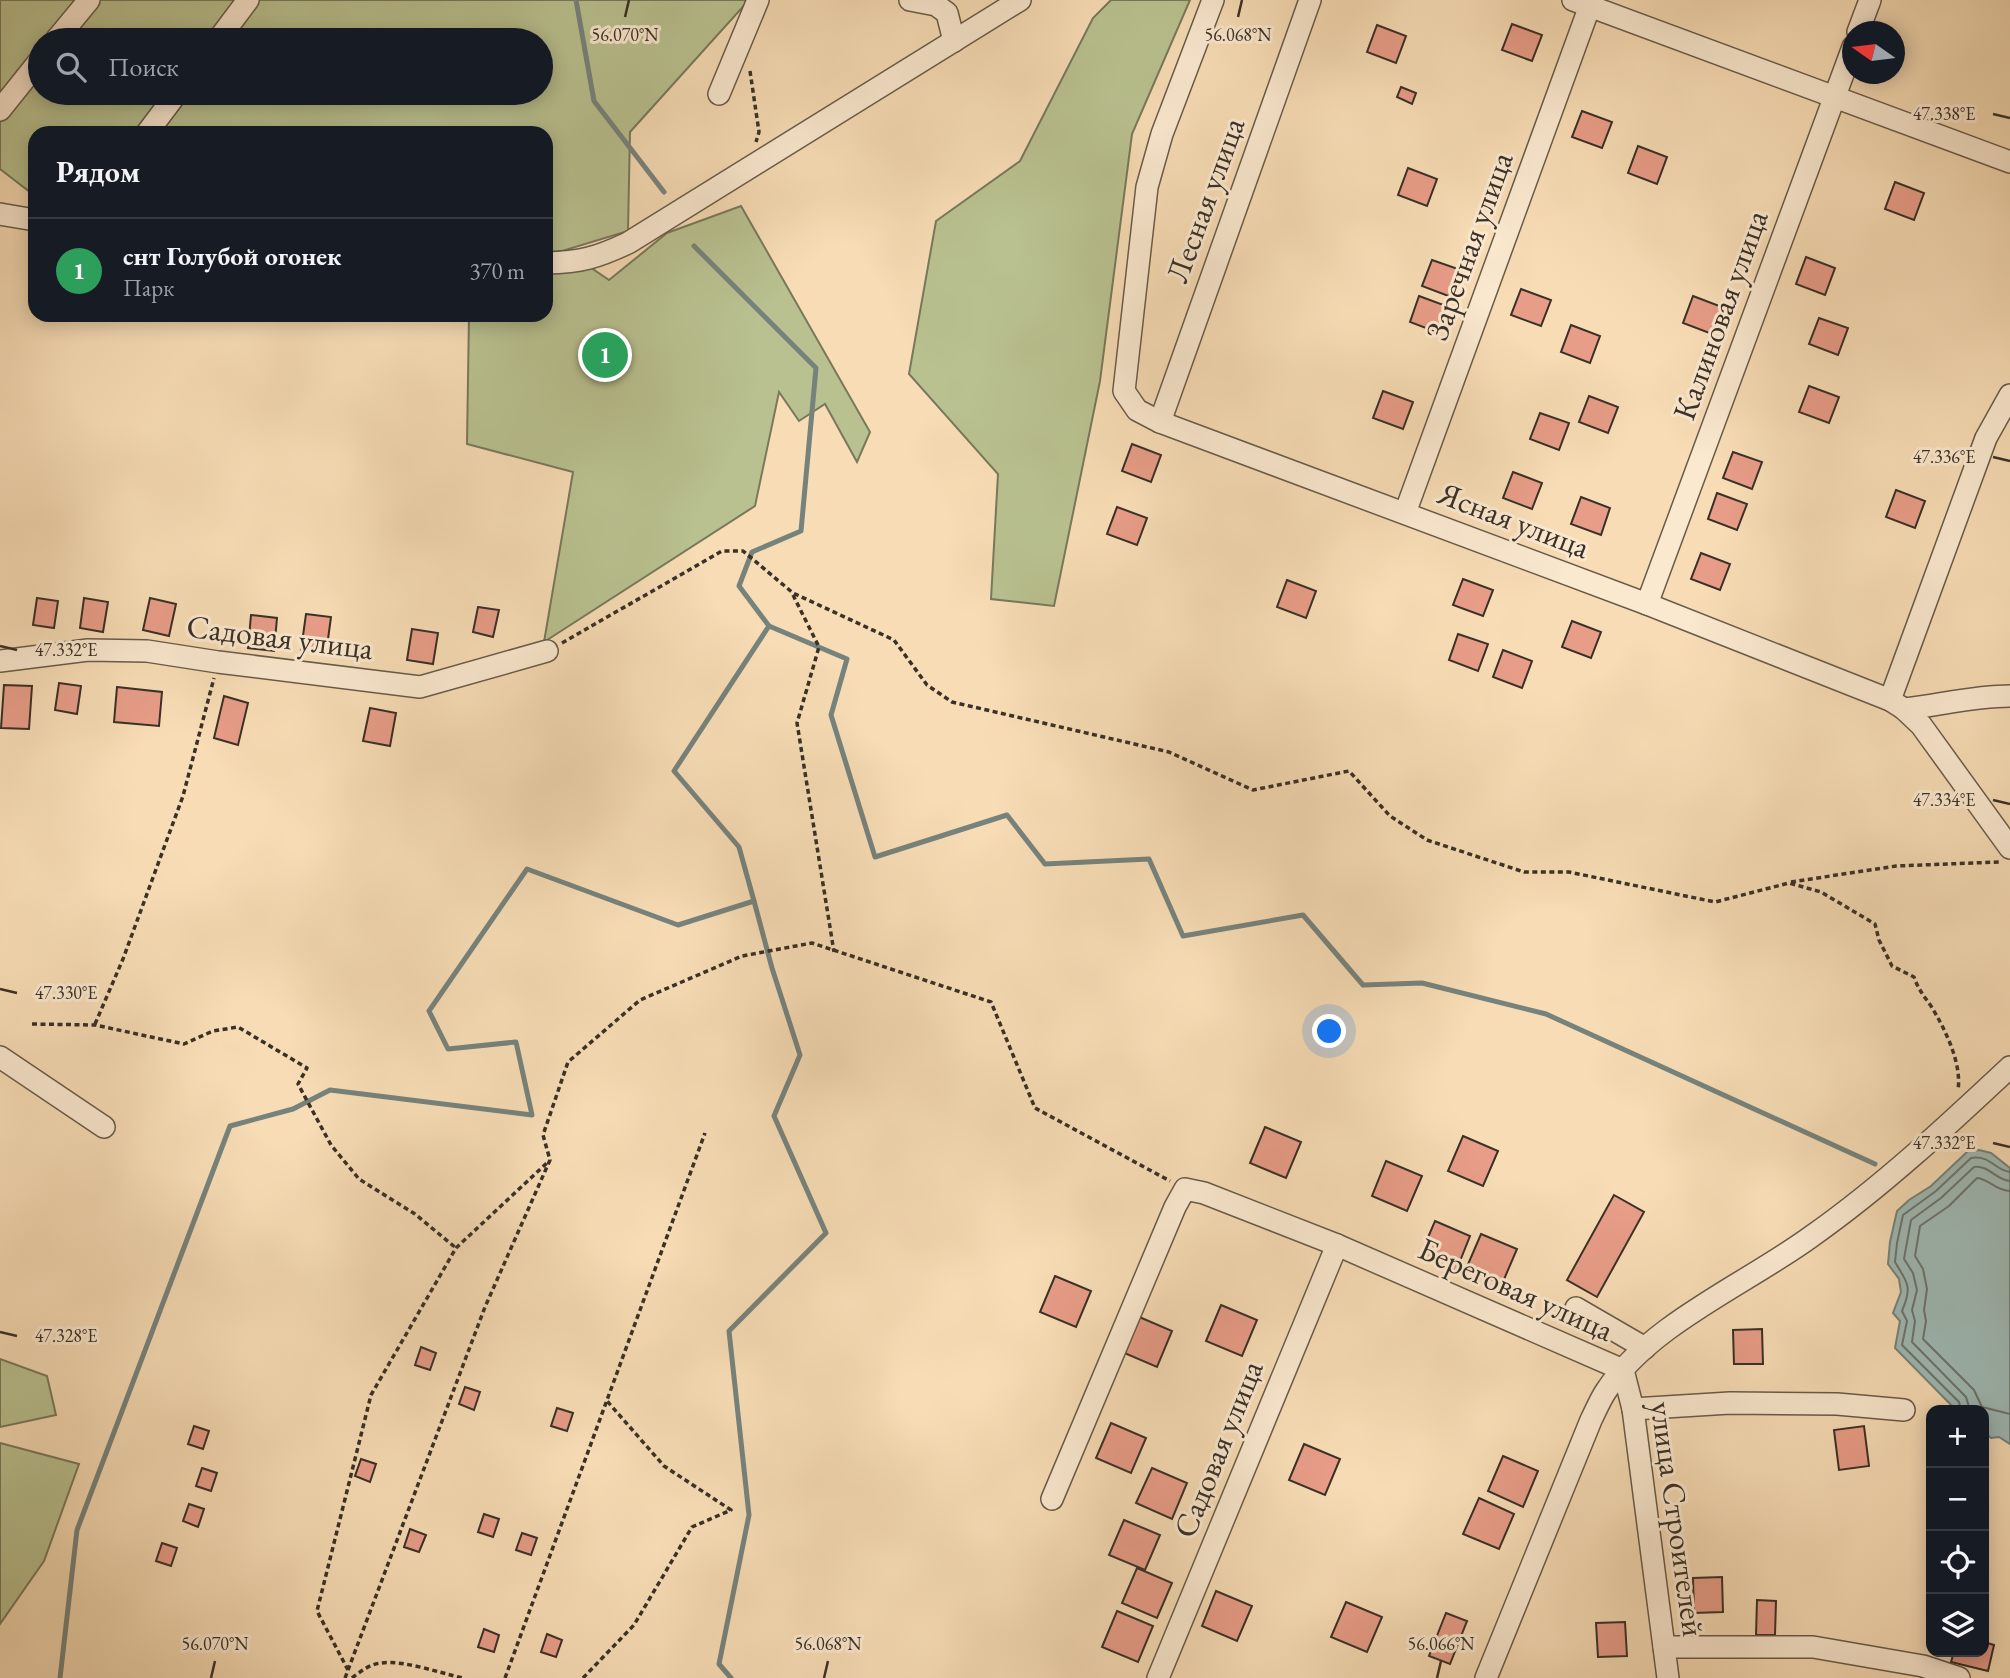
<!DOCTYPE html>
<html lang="ru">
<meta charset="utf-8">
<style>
:root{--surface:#171b24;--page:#20242c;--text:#f1f3f6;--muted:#9ea1a6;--line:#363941;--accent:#8c9099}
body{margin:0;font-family:"EB Garamond",serif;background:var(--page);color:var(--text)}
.controls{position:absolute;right:21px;bottom:21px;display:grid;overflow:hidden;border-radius:14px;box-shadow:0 4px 18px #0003}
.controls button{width:63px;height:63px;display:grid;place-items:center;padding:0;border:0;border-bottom:2px solid var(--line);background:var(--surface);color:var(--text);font:35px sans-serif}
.compass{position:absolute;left:1842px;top:21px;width:63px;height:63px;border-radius:50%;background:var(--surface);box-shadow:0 4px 18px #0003;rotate:284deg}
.you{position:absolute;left:1330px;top:1032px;width:24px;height:24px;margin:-18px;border:5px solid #fff;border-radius:50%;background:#1a73e8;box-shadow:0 0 0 10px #1a73e833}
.badge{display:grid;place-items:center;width:46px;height:46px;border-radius:50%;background:var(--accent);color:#fff;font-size:23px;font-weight:700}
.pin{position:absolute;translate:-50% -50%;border:4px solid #fff;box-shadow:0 2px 7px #0006}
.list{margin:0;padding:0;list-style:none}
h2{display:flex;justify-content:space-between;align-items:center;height:91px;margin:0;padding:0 28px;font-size:30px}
h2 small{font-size:23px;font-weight:400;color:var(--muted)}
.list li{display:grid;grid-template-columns:46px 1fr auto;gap:21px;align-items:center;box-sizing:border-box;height:105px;padding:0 28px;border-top:2px solid var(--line)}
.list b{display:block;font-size:26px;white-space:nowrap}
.list p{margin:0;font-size:23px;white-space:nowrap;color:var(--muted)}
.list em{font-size:23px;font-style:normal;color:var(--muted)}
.icon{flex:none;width:38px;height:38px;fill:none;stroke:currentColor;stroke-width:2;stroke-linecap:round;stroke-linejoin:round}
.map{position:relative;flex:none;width:2010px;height:1678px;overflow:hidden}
.search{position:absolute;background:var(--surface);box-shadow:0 4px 18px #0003;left:28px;top:28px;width:525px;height:77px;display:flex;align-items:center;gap:18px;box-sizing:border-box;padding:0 24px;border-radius:38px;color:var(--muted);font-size:26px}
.panel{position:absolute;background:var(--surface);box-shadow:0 4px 18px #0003;left:28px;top:126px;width:525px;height:196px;border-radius:21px}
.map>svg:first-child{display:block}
.green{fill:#b9c190;stroke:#79785c;stroke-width:2;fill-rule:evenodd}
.water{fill:#9fbab6;stroke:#76837d;stroke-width:2}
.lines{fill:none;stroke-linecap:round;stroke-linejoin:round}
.shore{stroke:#6c756e;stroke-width:2}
.stream{stroke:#76837d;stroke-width:5}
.building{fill:#e89d88;stroke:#393027;stroke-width:2}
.minor-casing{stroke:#685b4a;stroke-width:24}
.path{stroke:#393027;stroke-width:3.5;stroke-dasharray:5 3.5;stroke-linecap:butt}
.minor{stroke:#fae8cf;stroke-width:21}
.ticks{fill:none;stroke:#393027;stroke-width:2.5}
.labels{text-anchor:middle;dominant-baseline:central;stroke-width:6;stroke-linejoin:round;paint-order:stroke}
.street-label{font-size:32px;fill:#393027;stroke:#fae8cf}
.ticks-label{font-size:18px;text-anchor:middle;fill:#393027;stroke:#fae8cf;stroke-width:6;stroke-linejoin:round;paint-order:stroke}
</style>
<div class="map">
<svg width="2010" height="1678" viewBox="0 0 2010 1678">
<rect width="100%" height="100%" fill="#f7dcb5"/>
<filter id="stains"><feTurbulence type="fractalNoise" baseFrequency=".00286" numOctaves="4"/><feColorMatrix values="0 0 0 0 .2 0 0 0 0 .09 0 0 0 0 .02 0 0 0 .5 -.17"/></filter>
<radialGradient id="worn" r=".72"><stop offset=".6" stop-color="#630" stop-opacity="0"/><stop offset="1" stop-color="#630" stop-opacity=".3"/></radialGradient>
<!-- green -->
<g class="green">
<path d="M0,0H749L630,132L628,231L565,250L609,280L667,233L741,206L870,432L857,462L825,404L799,421L779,392L755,506L544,642L573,472L467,444L469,315H546V133H35V196L0,169ZM40,40H541V93H40Z"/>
<polygon points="1111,0 1190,0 1132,134 1100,381 1054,606 991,599 998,474 909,374 936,221 1020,161 1093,18"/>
<polygon points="0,1359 47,1376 56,1415 0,1427"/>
<polygon points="0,1443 79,1464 44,1561 0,1624"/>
</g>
<!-- water -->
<polygon class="water" points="1979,1150 1991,1153 2010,1168 2010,1444 1999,1437 1991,1438 1984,1432 1984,1410 1956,1410 1895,1348 1900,1321 1893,1313 1901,1292 1899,1279 1888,1264 1890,1242 1897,1211 1909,1200 1931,1186 1968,1151"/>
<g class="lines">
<!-- shore -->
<g class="shore">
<path d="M2010,1191C1996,1191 1989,1179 1977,1178L1949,1206L1920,1226L1915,1256L1923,1269L1927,1289L1924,1310L1926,1321L1923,1339L1974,1390L1982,1407L2010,1414"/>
<path d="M1961,1410L1959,1402L1902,1345L1907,1321L1902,1311C1913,1285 1907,1283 1895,1262L1897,1243L1903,1215L1936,1191L1971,1158C1991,1155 1994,1170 2010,1172"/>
<path d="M1970,1410L1966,1397L1912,1342L1915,1321L1912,1310L1917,1290L1913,1273L1904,1259L1911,1220L1941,1198L1974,1167C1989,1165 1996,1180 2010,1181"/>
</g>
<!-- stream -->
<g class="stream">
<polyline points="576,0 594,101 664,192"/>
<polyline points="769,626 847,659 831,715 875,857 1007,815 1045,864 1149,859 1183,936 1303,915 1363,985 1422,983 1546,1014 1875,1164"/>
<polyline points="60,1678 77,1530 230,1126 293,1109 330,1090 532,1115 516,1042 448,1049 429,1011 527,869 678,925 754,901 739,847 674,771 769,626 739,586 752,552 801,531 816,368 694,246"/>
<polyline points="731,1678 719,1664 749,1515 729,1331 826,1233 774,1116 800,1055 772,968 754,901"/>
</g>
</g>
<!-- building -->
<g class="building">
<polygon points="1512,24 1542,35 1532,61 1502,50"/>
<polygon points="1377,25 1406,36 1396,63 1367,52"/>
<polygon points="1401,87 1416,93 1412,104 1397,97"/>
<polygon points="1582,111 1612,122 1602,148 1572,137"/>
<polygon points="1638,146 1667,157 1657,184 1628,173"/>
<polygon points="1408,168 1437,179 1427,206 1398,195"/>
<polygon points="1895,182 1924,193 1914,220 1885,209"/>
<polygon points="1806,257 1835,268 1825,295 1796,284"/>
<polygon points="1432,260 1461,270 1451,297 1422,286"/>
<polygon points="1521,289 1551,300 1541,326 1511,315"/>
<polygon points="1419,296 1449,307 1439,333 1410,322"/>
<polygon points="1693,296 1722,307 1712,334 1683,323"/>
<polygon points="1819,318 1848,328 1838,355 1809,344"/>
<polygon points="1571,325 1600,336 1590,363 1561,352"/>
<polygon points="1809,386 1839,397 1829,423 1799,412"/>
<polygon points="1383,391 1413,402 1403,429 1373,418"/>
<polygon points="1589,396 1618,407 1608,433 1579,422"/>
<polygon points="1540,413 1569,423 1559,450 1530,439"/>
<polygon points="1132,444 1161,455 1151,482 1122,471"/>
<polygon points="1733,452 1762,462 1752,489 1723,478"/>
<polygon points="1513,472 1542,483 1532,509 1503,498"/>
<polygon points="1896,490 1925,501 1915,528 1886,517"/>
<polygon points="1717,493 1747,504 1737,530 1708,519"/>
<polygon points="1581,497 1610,508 1601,535 1571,524"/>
<polygon points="1117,507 1147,518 1137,545 1107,534"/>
<polygon points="1701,553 1730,564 1720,590 1691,579"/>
<polygon points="1463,579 1493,590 1483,616 1453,605"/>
<polygon points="1287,580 1316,591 1306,618 1277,607"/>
<polygon points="37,598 58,601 54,628 33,625"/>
<polygon points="84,598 108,602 103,632 80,628"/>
<polygon points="150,598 176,604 169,636 143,630"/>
<polygon points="478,607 499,610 493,637 473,632"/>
<polygon points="306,614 331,617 326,654 301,650"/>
<polygon points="251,615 277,618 274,651 248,648"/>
<polygon points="1572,621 1601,632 1591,658 1562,647"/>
<polygon points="412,629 438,633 433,664 407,660"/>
<polygon points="1458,634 1488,644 1478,671 1449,660"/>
<polygon points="1503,650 1532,661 1522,688 1493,677"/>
<polygon points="59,683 81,686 77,714 55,710"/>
<polygon points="4,685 32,686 29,729 1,728"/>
<polygon points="117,687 162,692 159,726 114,722"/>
<polygon points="224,696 248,703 238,745 214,738"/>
<polygon points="370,708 396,713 390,746 363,741"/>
<polygon points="1265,1127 1301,1142 1286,1178 1250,1163"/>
<polygon points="1463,1136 1498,1151 1483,1186 1448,1171"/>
<polygon points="1386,1161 1422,1176 1407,1211 1372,1196"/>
<polygon points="1614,1195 1644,1212 1597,1297 1567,1280"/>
<polygon points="1435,1221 1470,1236 1456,1271 1420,1256"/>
<polygon points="1481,1234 1517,1249 1502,1284 1466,1269"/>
<polygon points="1055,1276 1091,1291 1076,1327 1040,1312"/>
<polygon points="1221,1305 1257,1320 1242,1356 1206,1341"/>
<polygon points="1137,1316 1172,1331 1157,1367 1122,1352"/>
<polygon points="1762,1329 1763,1364 1734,1364 1733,1330"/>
<polygon points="421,1347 436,1353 430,1370 415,1365"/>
<polygon points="465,1387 480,1392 474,1410 459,1404"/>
<polygon points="557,1408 573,1413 567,1431 551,1426"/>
<polygon points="1111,1423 1146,1438 1131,1473 1096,1458"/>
<polygon points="194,1426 209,1431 203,1449 188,1444"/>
<polygon points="1864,1426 1869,1466 1839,1470 1834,1430"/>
<polygon points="1304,1444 1340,1459 1325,1495 1289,1480"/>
<polygon points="1503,1456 1538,1471 1523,1507 1488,1491"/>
<polygon points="361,1459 376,1464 370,1482 355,1476"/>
<polygon points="202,1468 217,1473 211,1491 196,1486"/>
<polygon points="1152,1468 1187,1483 1172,1519 1136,1503"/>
<polygon points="1479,1498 1514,1514 1499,1549 1463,1534"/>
<polygon points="189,1504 204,1509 198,1527 183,1521"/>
<polygon points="484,1514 499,1519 493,1537 478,1532"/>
<polygon points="1124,1520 1160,1535 1145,1570 1109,1555"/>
<polygon points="410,1529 426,1535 419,1552 404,1547"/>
<polygon points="522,1533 537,1538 531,1555 516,1550"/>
<polygon points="162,1543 177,1548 171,1566 156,1561"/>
<polygon points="1137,1568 1172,1583 1157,1618 1122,1603"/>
<polygon points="1722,1577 1723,1612 1694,1613 1693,1578"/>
<polygon points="1216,1591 1252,1606 1237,1641 1202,1626"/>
<polygon points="1757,1600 1776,1601 1775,1635 1756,1635"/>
<polygon points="1346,1602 1382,1617 1367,1652 1331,1637"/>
<polygon points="1117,1611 1153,1626 1138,1662 1102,1647"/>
<polygon points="1446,1613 1467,1621 1450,1664 1429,1656"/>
<polygon points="1625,1622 1627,1656 1598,1657 1596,1623"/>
<polygon points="484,1629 499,1635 494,1652 478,1647"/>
<polygon points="547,1634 562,1640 556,1657 541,1652"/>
<polygon points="1984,1642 1994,1645 1988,1671 1951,1662 1954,1652 1984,1652"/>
</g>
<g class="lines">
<!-- minor casing -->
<g class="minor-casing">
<g id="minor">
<polyline points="910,0 936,5 947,13 954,41"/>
<polyline points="1213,0 1162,134 1147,187 1124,391 1137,410 1160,422 1647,604 1890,700 1904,709 1921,725 2010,848"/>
<polyline points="1573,0 2010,162"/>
<polyline points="1858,32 1870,0"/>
<polyline points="56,40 89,0"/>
<polyline points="218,40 248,0"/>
<polyline points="719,94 758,0"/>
<polyline points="0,110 40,60"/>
<polyline points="147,133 177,93"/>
<polyline points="0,214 35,220"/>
<path d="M546,263C581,262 596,258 628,243L1020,0"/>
<polyline points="1160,422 1310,0"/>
<polyline points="1405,513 1592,0"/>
<polyline points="1647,604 1853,47"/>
<polyline points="0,661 88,650 147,651 218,662 420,687 547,651"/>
<polyline points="1890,700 1986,438 2010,395"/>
<path d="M1904,709C1940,705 1974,696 2010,696"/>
<polyline points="0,1057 104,1127"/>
<polyline points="1576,1308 1645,1348"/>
<polyline points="1623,1370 1633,1409 1668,1678"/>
<polyline points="1633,1409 1730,1403 1837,1404 1904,1410"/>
<polyline points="1052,1499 1175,1207 1185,1189 1204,1193 1337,1245 1623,1370"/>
<polyline points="1664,1647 1813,1647 1923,1666 1959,1678"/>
<polyline points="1158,1678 1337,1245"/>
<path d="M1486,1678L1591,1420C1596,1410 1600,1400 1606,1391C1650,1324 1748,1283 1812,1236C1883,1186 1947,1126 2010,1067"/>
</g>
</g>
<!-- path -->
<g class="path">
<polyline points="750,71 759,132 756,142"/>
<polyline points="793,595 819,647 797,723 834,952"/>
<path d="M562,643L722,551H743L793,593L894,640L927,685L952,702L1169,752L1253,790L1349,771L1390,816L1427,840L1524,872H1569L1715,902L1789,883L1821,892L1875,924L1879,940L1892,966L1914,977C1918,989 1924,996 1931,1006C1945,1029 1962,1063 1958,1090"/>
<polyline points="1791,882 1896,866 1999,862"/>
<polyline points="32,1024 95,1025 184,1044 213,1031 238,1027 307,1068 298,1084 331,1145 359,1179 415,1214 456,1248"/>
<polyline points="95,1024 123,959 183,796 214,678"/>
<polyline points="348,1670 317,1611 371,1395 456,1248 549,1161"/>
<polyline points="345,1678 485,1307 550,1160 543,1135 568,1062 640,1000 742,956 812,943 991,1002 1035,1108 1170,1181"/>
<path d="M352,1678C361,1671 370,1664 381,1663C404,1660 440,1673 463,1678"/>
<polyline points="505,1678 705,1133"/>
<polyline points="583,1678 634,1625 692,1527 731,1510 664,1466 607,1401"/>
</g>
<!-- minor -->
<use href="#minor" class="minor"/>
</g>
<!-- ticks -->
<path class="ticks" d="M625,17L629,0M1238,17L1242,0M1993,114L2010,118M1993,457L2010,461M0,646L17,650M1993,800L2010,804M0,989L17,993M1993,1143L2010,1147M0,1332L17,1336M211,1678L215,1661M824,1678L828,1661M1437,1678L1441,1661"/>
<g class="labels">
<!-- street labels -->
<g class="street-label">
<text transform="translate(1205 200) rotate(-70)">Лесная улица</text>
<text transform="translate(1469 246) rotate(-70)">Заречная улица</text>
<text transform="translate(1720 315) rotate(-70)">Калиновая улица</text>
<text transform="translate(1514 520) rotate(21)">Ясная улица</text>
<text transform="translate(280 637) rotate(7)">Садовая улица</text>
<text transform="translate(1516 1289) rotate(24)">Береговая улица</text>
<text transform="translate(1218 1449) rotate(-68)">Садовая улица</text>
<text transform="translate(1678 1519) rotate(82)">улица Строителей</text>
</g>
</g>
<g class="ticks-label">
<text x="625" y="41">56.070°N</text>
<text x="1238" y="41">56.068°N</text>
<text x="1944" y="120">47.338°E</text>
<text x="1944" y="463">47.336°E</text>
<text x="66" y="656">47.332°E</text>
<text x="1944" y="806">47.334°E</text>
<text x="66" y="999">47.330°E</text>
<text x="1944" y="1149">47.332°E</text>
<text x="66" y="1342">47.328°E</text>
<text x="215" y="1650">56.070°N</text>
<text x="828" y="1650">56.068°N</text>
<text x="1441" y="1650">56.066°N</text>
</g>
<rect width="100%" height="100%" filter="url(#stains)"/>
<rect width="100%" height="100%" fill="url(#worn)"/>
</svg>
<div class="controls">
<button>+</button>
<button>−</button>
<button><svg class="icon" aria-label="locate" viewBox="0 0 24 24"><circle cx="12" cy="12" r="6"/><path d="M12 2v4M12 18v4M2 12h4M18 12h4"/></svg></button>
<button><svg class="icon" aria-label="layers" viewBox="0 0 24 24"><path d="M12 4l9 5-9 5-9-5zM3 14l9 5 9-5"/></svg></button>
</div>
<svg class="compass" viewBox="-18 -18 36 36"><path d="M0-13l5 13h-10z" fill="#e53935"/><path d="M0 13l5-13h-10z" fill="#9ea1a6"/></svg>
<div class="you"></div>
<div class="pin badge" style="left:605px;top:355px;background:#2e9e5b">1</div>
<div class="search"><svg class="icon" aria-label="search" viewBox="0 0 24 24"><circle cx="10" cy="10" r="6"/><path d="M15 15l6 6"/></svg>Поиск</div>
<section class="panel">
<h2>Рядом<small></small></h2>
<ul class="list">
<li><span class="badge" style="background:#2e9e5b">1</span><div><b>снт Голубой огонек</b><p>Парк</p></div><em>370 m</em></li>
</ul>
</section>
</div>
